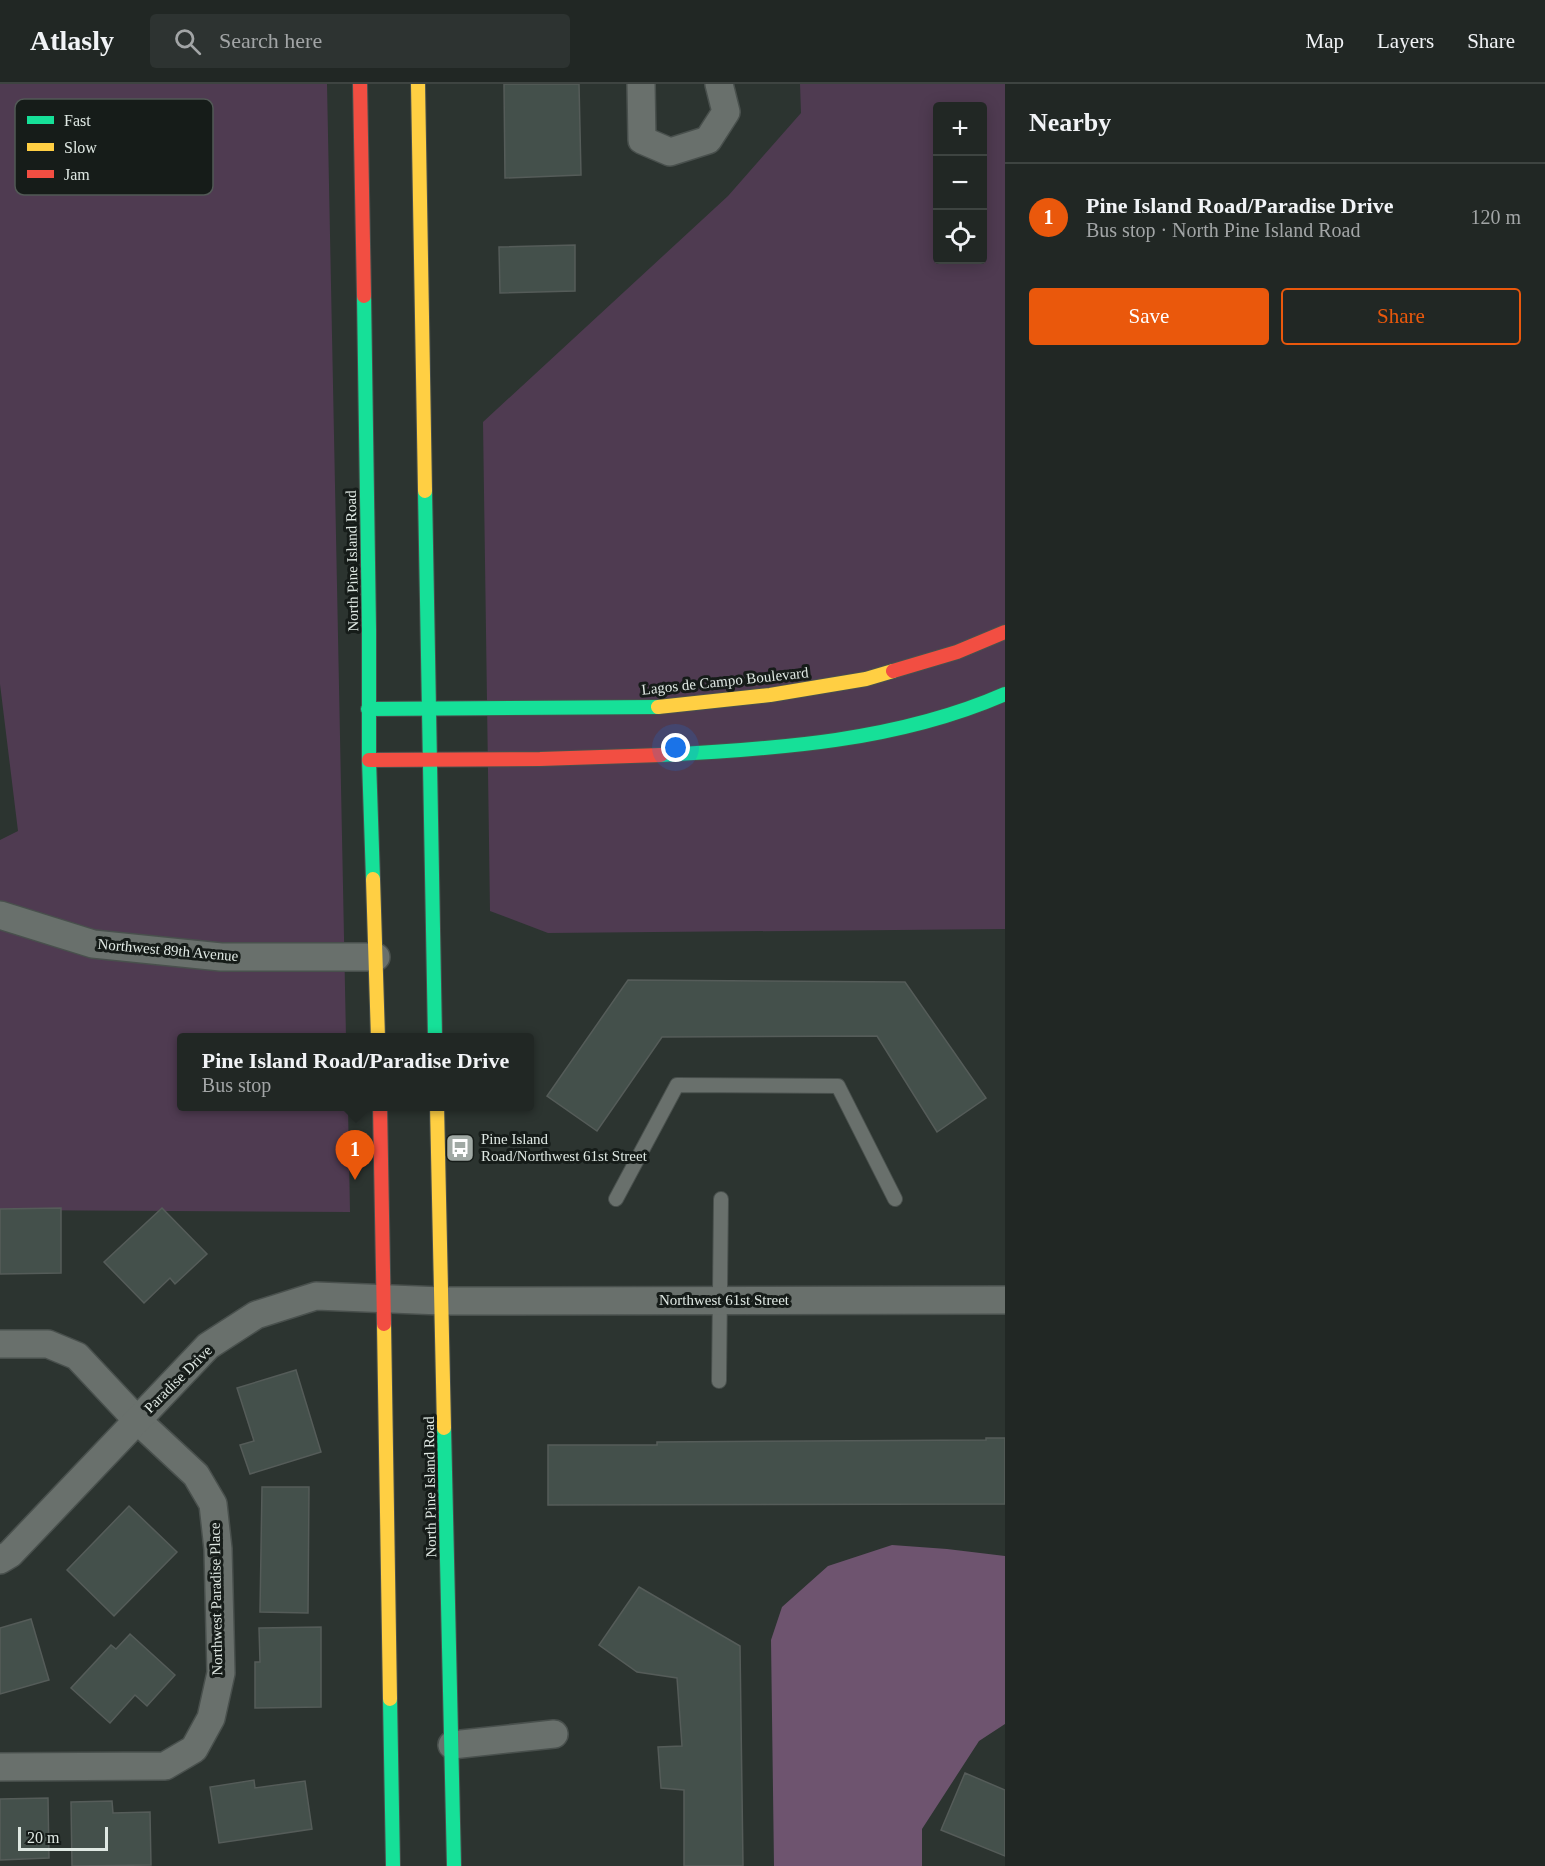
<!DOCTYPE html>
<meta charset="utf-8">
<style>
:root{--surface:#212724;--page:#2d3331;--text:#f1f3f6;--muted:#a2a5a6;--line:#3e4441;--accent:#ea580c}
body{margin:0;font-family:"Times New Roman",serif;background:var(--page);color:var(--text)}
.controls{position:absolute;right:18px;top:18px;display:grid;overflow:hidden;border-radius:6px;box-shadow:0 3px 15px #0003}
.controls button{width:54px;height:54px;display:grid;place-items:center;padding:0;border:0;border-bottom:2px solid var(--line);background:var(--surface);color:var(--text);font:30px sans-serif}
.scale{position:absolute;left:18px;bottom:15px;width:90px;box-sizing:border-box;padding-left:6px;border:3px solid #dfe8e3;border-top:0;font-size:16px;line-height:21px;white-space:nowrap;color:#dfe8e3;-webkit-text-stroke:4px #161c19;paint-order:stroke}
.you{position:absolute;left:676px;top:664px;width:21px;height:21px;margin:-15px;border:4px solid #fff;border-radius:50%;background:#1a73e8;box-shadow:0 0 0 9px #1a73e833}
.badge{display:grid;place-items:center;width:39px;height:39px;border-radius:50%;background:var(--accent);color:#fff;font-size:20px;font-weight:700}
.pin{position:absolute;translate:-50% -50px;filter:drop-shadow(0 2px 3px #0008)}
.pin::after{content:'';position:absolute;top:32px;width:21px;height:18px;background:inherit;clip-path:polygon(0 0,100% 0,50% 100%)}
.popup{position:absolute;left:177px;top:949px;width:357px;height:78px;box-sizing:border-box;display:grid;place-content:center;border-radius:6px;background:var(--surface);filter:drop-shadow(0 2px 4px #0005);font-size:20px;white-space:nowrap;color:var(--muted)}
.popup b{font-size:22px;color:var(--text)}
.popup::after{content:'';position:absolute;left:50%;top:100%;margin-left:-12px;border:12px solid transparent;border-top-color:var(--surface)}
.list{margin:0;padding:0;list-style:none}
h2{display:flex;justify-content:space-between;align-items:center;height:78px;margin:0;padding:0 24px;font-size:26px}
h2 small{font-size:20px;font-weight:400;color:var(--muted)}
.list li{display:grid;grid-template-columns:39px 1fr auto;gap:18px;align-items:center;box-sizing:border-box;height:108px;padding:0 24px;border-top:2px solid var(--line)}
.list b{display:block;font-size:22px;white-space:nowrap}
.list p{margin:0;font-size:20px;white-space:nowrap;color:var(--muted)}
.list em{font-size:20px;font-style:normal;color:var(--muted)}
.actions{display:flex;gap:12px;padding:18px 24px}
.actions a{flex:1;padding:14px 0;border:2px solid var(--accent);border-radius:6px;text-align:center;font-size:21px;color:var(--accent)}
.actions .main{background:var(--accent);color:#fff}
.icon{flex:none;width:33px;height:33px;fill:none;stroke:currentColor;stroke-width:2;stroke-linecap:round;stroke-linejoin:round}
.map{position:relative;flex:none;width:1005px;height:1782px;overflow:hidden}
header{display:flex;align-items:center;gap:36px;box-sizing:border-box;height:84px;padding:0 30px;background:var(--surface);border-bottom:2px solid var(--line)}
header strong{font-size:28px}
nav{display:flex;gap:33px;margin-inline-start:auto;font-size:21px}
.search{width:420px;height:54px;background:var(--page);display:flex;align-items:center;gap:15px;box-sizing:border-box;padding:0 21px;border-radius:6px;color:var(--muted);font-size:22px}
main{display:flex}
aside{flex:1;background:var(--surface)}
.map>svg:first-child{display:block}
.green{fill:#4f3b51;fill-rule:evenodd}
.water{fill:#6e546f}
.building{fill:#44504b;stroke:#555c59;stroke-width:1.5}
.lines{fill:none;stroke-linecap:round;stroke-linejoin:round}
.lane-casing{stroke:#49504d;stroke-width:16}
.street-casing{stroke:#49504d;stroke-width:30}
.fast-casing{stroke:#49504d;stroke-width:16}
.slow-casing{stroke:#49504d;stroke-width:16}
.jam-casing{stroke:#49504d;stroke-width:16}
.lane{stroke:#69706c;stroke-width:14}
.street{stroke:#69706c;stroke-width:27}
.fast{stroke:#16e098;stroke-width:14}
.slow{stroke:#ffcf43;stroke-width:14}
.jam{stroke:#f24e42;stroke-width:14}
.labels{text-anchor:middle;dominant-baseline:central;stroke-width:6;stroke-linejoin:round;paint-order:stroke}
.street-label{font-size:15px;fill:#dfe8e3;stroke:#161c19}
.poi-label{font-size:15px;fill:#dfe8e3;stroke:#161c19;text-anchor:start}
.key{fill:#161c19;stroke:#525956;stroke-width:1.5}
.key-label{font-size:16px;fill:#dfe8e3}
</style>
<header>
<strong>Atlasly</strong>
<div class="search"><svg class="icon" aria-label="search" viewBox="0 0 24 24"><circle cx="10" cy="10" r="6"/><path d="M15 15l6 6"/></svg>Search here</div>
<nav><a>Map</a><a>Layers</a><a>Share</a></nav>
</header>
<main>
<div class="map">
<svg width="1005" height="1782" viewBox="0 0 1005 1782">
<rect width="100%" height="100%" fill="#2c3430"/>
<!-- green -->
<g class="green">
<polygon points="0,0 327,0 346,953 181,954 181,1022 348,1023 350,1128 0,1126 0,756 18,747 0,600"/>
<path d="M800,0H1005V845L548,849L490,827L483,338L728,112L801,29ZM938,22H982V176H938Z"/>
</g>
<!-- water -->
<polygon class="water" points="892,1461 947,1465 1005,1472 1005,1640 979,1657 922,1745 922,1782 774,1782 771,1556 782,1523 828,1482"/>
<!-- building -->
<g class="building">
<polygon points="504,0 579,0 581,91 505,94"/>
<polygon points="575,161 575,207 500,209 499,163"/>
<polygon points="628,896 905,898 986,1014 937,1048 877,952 662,953 597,1047 547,1012"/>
<polygon points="61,1124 61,1189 0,1190 0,1125"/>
<polygon points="162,1124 207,1170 175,1200 170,1194 144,1219 104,1178"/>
<polygon points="296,1286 321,1368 250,1390 240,1361 254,1357 237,1304"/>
<polygon points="986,1354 1005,1354 1005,1420 548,1421 548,1361 657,1361 657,1358 986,1356"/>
<polygon points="262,1403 309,1403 308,1529 260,1528"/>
<polygon points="129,1422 177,1468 114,1532 67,1486"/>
<polygon points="639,1503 740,1562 743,1782 684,1782 684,1706 661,1704 658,1663 682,1662 677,1594 637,1588 599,1561"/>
<polygon points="31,1535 49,1596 0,1610 0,1544"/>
<polygon points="321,1543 321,1623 255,1624 255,1578 260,1578 259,1544"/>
<polygon points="130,1550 175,1591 147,1622 135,1611 110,1639 71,1604 111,1561 116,1565"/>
<polygon points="965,1689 1005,1706 1005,1772 941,1746"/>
<polygon points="254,1696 255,1704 305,1697 312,1745 219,1759 210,1703"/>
<polygon points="48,1714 49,1774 0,1776 0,1715"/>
<polygon points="112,1717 113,1729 150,1728 151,1781 72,1782 71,1718"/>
</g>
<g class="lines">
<!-- lane casing -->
<g class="lane-casing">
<g id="lane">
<polyline points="616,1115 677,1001 838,1002 895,1115"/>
<polyline points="719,1297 721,1115"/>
</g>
</g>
<!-- street casing -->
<g class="street-casing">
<g id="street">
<polyline points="641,0 642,56 670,68 708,56 726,28 719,0"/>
<polyline points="0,831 93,860 221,873 376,873"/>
<polyline points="0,1260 48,1260 77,1272 137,1336 196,1391 213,1420 218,1465 221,1589 211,1634 194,1665 165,1682 0,1683"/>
<polyline points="0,1476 10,1470 208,1262 256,1231 316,1212 442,1217 1005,1216"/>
<polyline points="452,1661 554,1650"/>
</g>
</g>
<!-- fast casing -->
<g class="fast-casing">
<g id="fast">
<polyline points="364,212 369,545 369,676 373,795"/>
<polyline points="425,407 435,954"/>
<polyline points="368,625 658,623"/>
<path d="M661,671C777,665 898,657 1005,610"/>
<polyline points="444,1344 454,1782"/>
<polyline points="390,1615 393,1782"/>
</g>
</g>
<!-- slow casing -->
<g class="slow-casing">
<g id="slow">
<polyline points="418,0 425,407"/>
<polyline points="658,623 770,611 866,595 893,587"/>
<polyline points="373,795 378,954"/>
<polyline points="437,1022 444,1344"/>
<polyline points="384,1240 390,1615"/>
</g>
</g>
<!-- jam casing -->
<g class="jam-casing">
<g id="jam">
<polyline points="360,0 364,212"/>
<polyline points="893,587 957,568 1005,548"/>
<polyline points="369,676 540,675 661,671"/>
<polyline points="380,1022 384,1240"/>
</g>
</g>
<!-- lane -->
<use href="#lane" class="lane"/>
<!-- street -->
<use href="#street" class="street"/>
<!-- fast -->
<use href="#fast" class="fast"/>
<!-- slow -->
<use href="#slow" class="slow"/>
<!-- jam -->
<use href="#jam" class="jam"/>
</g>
<!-- icons -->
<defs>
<g id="bus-square" transform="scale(1.5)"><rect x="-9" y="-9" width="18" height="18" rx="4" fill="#a0a9a4" stroke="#161c19"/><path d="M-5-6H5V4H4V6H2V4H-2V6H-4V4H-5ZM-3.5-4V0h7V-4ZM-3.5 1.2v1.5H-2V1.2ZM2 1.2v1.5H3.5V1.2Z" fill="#fff"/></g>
</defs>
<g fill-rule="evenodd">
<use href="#bus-square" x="460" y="1064"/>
</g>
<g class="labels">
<!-- street labels -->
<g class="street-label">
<text transform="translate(352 477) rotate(-91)">North Pine Island Road</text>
<text transform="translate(725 597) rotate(-6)">Lagos de Campo Boulevard</text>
<text transform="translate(168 866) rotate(5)">Northwest 89th Avenue</text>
<text x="724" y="1216">Northwest 61st Street</text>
<text transform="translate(178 1295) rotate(-45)">Paradise Drive</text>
<text transform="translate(430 1403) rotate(-91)">North Pine Island Road</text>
<text transform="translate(216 1515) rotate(-91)">Northwest Paradise Place</text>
</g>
<!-- poi labels -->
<g class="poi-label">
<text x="481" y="1055">Pine Island<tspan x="481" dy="17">Road/Northwest 61st Street</tspan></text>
</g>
</g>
<!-- legend -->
<rect x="15" y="15" width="198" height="96" rx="9" class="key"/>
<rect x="27" y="32" width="27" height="8" fill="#16e098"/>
<rect x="27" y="59" width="27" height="8" fill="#ffcf43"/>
<rect x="27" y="86" width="27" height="8" fill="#f24e42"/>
<g class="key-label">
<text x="64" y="42">Fast</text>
<text x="64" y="69">Slow</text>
<text x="64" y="96">Jam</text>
</g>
</svg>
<div class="controls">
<button>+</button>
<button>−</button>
<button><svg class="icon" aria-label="locate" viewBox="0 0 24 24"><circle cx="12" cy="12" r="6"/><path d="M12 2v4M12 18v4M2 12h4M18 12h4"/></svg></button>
</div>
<div class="scale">20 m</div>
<div class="you"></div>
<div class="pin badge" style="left:355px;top:1096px">1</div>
<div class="popup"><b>Pine Island Road/Paradise Drive</b>Bus stop</div>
</div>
<aside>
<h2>Nearby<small></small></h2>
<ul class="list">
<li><span class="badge">1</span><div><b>Pine Island Road/Paradise Drive</b><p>Bus stop · North Pine Island Road</p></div><em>120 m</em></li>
</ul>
<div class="actions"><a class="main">Save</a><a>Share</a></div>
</aside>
</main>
